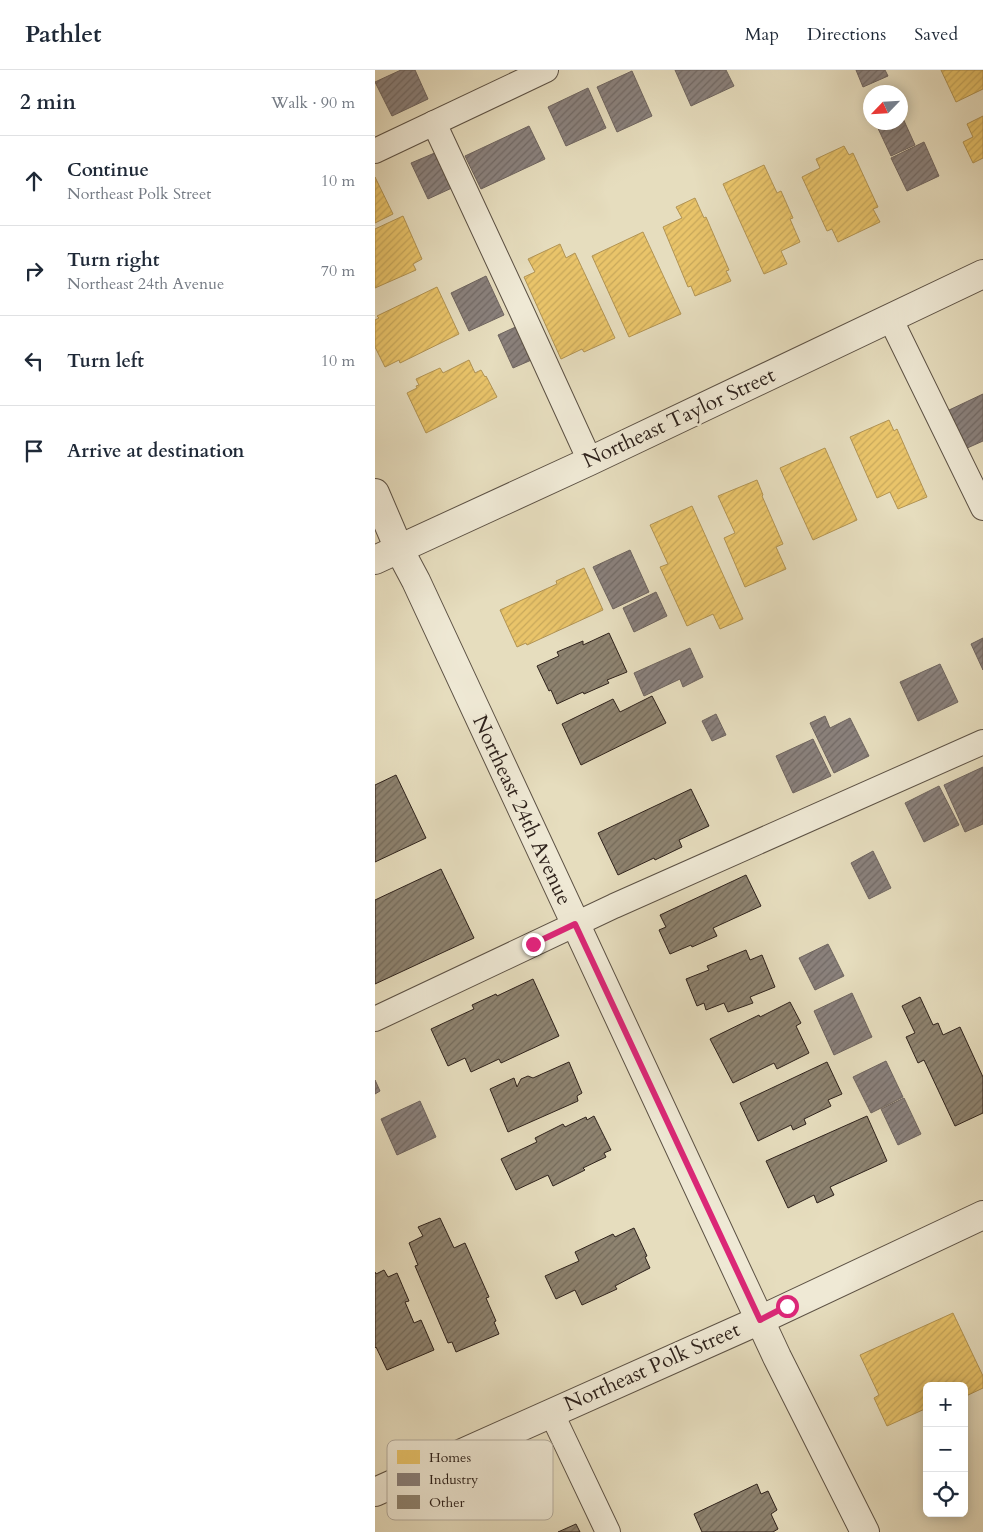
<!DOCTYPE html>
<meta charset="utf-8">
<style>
:root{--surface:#fff;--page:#f6f6f7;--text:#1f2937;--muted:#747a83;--line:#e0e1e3}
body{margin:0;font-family:Cardo,serif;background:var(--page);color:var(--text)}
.controls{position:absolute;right:15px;bottom:15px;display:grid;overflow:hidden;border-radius:8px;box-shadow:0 2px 12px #0003}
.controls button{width:45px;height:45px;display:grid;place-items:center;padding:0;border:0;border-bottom:1px solid var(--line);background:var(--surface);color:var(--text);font:25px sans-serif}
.compass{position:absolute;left:488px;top:15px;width:45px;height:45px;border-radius:50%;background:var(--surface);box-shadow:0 2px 12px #0003;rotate:245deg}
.stop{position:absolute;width:15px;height:15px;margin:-11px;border:4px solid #db2777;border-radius:50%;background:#fff}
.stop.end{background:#db2777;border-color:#fff;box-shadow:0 1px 5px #0008}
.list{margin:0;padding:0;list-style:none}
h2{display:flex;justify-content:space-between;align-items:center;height:65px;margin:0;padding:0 20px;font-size:21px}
h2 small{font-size:16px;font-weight:400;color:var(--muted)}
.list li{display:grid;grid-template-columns:32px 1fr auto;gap:15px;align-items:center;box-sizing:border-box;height:90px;padding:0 20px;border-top:1px solid var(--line)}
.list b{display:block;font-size:19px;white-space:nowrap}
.list p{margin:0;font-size:16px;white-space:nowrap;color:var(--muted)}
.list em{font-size:16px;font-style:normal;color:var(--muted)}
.icon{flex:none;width:28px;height:28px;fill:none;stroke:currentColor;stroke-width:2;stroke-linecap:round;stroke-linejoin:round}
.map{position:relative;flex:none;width:608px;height:1462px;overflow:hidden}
header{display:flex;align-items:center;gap:30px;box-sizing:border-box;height:70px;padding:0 25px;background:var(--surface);border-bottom:1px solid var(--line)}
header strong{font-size:24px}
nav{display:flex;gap:28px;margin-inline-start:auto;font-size:18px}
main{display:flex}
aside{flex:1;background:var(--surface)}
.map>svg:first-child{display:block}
.homes{fill:url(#homes-hatch);stroke:#b19353}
.industry{fill:url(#industry-hatch);stroke:#6e645f}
.building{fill:url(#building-hatch);stroke:#2e221c}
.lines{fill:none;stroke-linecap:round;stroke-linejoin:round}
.service-casing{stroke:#5c5144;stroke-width:26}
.minor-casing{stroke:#5c5144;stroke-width:30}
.service{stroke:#efe9d5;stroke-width:24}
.minor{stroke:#efe9d5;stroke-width:28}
.route{stroke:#db2777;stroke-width:6}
.labels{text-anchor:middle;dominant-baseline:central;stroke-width:5;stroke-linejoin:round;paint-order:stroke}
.street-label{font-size:21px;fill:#2e221c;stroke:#efe9d5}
.key{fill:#efe9d5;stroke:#b5ad9e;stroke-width:1}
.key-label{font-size:14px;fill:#2e221c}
</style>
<header>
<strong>Pathlet</strong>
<nav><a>Map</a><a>Directions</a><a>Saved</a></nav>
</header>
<main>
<aside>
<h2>2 min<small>Walk · 90 m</small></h2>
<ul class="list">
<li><svg class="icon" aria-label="ahead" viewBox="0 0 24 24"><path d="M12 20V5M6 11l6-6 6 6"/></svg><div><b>Continue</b><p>Northeast Polk Street</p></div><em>10 m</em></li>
<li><svg class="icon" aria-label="right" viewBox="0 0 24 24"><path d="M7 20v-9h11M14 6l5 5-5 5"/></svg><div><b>Turn right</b><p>Northeast 24th Avenue</p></div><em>70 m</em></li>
<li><svg class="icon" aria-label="left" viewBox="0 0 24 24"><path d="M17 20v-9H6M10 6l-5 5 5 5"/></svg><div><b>Turn left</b></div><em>10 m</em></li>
<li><svg class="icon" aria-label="arrive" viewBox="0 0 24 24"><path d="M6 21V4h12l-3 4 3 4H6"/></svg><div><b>Arrive at destination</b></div></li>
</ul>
</aside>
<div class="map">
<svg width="608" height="1462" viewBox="0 0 608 1462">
<defs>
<pattern id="homes-hatch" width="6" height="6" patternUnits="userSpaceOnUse" patternTransform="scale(1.25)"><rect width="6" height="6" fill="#e9c46a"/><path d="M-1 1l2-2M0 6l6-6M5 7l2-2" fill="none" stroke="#c8a85b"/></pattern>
<pattern id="industry-hatch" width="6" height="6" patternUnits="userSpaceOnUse" patternTransform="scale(1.25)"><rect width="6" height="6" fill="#8a817c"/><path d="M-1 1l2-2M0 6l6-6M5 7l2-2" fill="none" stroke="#716965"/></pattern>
<pattern id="building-hatch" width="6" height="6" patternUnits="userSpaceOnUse" patternTransform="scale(1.25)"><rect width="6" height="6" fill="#8e8370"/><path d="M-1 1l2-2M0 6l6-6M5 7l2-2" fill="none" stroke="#746b5b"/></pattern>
</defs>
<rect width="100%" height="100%" fill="#e6ddbe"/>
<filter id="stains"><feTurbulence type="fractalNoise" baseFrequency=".004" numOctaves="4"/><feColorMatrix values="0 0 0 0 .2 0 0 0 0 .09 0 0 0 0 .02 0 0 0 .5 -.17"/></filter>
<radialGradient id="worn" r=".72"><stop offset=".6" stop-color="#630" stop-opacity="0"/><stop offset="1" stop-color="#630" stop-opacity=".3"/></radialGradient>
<!-- homes -->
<g class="homes">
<polygon points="566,0 608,0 608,19 581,32"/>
<polygon points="608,46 608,88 598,93 588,72 598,67 592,54"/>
<polygon points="469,76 474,85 478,83 503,137 498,139 505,152 463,172 457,159 452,161 427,107 445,98 441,89"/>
<polygon points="389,95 402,123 406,121 418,148 415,149 425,172 406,181 412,194 389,204 348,114"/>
<polygon points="0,107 18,144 0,153"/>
<polygon points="320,128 329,148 331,147 354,200 351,201 356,211 320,226 316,216 313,217 288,157 307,148 301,137"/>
<polygon points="28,146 47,189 38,194 41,200 0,218 0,159"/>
<polygon points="268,162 306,244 254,267 217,186"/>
<polygon points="185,174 191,188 200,183 240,268 209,282 207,279 186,289 149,207 160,202 153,189"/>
<polygon points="62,217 84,264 25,293 24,290 10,297 0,277 0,250 4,248 2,246"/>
<polygon points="94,290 100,303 106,300 110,307 111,306 122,327 51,363 32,323 42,318 41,316 44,315 41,309 65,298 68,303"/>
<polygon points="514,350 519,361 522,359 552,427 523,439 515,422 502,428 475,367"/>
<polygon points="450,378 482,450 438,470 405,398"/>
<polygon points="382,410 388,425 387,426 408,474 401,477 411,499 370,517 349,468 360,463 343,426"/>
<polygon points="317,436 368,549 345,559 338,544 312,556 285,497 293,494 275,455"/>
<polygon points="209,498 228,540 152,575 151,573 142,577 125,540 182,514 181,511"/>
<polygon points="578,1243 608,1306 608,1318 589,1327 589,1316 552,1316 552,1338 512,1356 499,1328 504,1325 485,1285"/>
</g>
<!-- industry -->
<g class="industry">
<polygon points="26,0 40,0 53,29 17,46 0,12"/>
<polygon points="300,0 351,0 359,16 316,36"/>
<polygon points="481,0 510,0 513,6 488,17"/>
<polygon points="257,1 277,46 242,62 222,17"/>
<polygon points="213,18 231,58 191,76 173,37"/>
<polygon points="526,44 540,75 516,86 500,52 526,52"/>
<polygon points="154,56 170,89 106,119 90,86"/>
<polygon points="549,72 564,106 532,121 516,88"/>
<polygon points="62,82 79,117 53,129 36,93"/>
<polygon points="111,206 129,245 94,261 76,223"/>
<polygon points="145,255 161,288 138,298 123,265"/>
<polygon points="608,324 608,371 590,379 572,341"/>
<polygon points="255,480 274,522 238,539 218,497"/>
<polygon points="281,522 292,546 259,562 248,538"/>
<polygon points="608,568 608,600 596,574"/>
<polygon points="315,578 328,607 308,617 305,609 269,626 259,603"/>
<polygon points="565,594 583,632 543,651 525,612"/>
<polygon points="341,644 351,665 337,671 327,651"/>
<polygon points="450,646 455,658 475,648 494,686 459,703 435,653"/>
<polygon points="438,669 456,706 418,723 401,686"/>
<polygon points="608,697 608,754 590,762 569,715"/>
<polygon points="564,716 584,755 549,772 530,733"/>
<polygon points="498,781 516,818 494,829 476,793"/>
<polygon points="453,874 469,906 440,920 424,888"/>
<polygon points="477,923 497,967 459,985 439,941"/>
<polygon points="511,991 528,1027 496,1043 478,1007"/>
<polygon points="0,1010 5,1021 0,1024"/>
<polygon points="529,1028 546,1064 523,1075 506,1039"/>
<polygon points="45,1031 61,1067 22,1085 6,1049"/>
</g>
<!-- building -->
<g class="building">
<polygon points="234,563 252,602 232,610 234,613 209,624 208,622 182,634 176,620 174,621 162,596 184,586 182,582 208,571 208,575"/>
<polygon points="277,626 291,653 206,695 187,654 238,629 245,642"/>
<polygon points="21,705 51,768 0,792 0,715"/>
<polygon points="316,719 334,756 304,770 307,777 280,790 279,788 243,805 223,763"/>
<polygon points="66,799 99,868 0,914 0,830"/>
<polygon points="371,805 386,836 338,858 342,866 317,877 316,875 295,884 284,860 291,857 285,845"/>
<polygon points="371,880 375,890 387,885 400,917 375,927 378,933 353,942 349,933 331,940 329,933 322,936 311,909 334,900 332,896"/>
<polygon points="158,909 184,966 126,993 124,989 96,1002 90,988 73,996 56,959 99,939 97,935 121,924 122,926"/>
<polygon points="545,927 558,955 563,953 568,965 585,957 608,1007 608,1043 580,1056 549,990 543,993 531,967 540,963 527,936"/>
<polygon points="415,932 426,953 421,956 434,983 402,999 399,993 358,1013 335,969 384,945 385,947"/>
<polygon points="194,992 207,1023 202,1026 203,1031 133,1062 115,1019 139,1008 142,1017 146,1009 153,1006 158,1008"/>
<polygon points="452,992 467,1024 453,1030 456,1036 429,1049 431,1054 418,1060 416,1055 383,1071 365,1033"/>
<polygon points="219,1046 236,1080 229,1083 231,1087 208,1098 210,1100 178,1116 173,1105 141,1120 126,1089 162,1072 160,1068 188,1054 190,1057 211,1047 212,1050"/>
<polygon points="492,1046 512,1091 455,1117 459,1125 442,1133 439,1125 413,1138 391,1091"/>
<polygon points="65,1148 79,1178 90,1173 114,1227 111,1228 121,1251 119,1252 124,1264 81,1282 77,1272 73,1273 40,1196 43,1195 34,1173 48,1166 43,1157"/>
<polygon points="259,1158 272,1186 270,1187 275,1198 257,1207 240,1216 242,1219 207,1235 200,1220 181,1229 170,1206 204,1191 200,1182 238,1164 240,1167"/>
<polygon points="9,1200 13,1207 22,1203 34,1231 30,1232 39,1253 46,1250 59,1280 12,1300 1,1277 0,1278 0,1202 1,1204"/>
<polygon points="382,1414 386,1424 393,1421 402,1440 396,1444 403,1459 398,1462 327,1462 319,1444"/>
<polygon points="201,1454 205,1462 183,1462"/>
</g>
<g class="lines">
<!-- service casing -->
<g class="service-casing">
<g id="service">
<polyline points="59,53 146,240 215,391"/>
<polyline points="0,81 171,0"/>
<polyline points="515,248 608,438"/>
<polyline points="0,949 239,836 608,672"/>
<polyline points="176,1342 233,1462"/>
</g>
</g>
<!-- minor casing -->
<g class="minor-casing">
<g id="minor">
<polyline points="0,423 24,479 41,511 402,1287 490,1462"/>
<polyline points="0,490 215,391 608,204"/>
<polyline points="0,1422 385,1250 608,1145"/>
</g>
</g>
<!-- service -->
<use href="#service" class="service"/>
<!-- minor -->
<use href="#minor" class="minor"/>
</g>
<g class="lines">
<!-- route -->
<polyline class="route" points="158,874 200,854 385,1250 412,1236"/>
</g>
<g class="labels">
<!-- street labels -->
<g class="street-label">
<text transform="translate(304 348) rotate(-25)">Northeast Taylor Street</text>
<text transform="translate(147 740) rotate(65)">Northeast 24th Avenue</text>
<text transform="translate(277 1297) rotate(-24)">Northeast Polk Street</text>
</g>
</g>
<!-- legend -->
<rect x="12" y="1370" width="166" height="80" rx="8" class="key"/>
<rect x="22" y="1380" width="23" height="14" fill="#e9c46a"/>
<rect x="22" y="1403" width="23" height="13" fill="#8a817c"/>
<rect x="22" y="1425" width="23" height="14" fill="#8e8370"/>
<g class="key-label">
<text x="54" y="1392">Homes</text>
<text x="54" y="1414">Industry</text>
<text x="54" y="1437">Other</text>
</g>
<rect width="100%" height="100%" filter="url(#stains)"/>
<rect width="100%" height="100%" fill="url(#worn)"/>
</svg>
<div class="controls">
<button>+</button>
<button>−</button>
<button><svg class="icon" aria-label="locate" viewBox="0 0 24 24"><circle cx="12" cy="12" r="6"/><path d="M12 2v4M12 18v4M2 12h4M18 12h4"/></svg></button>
</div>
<svg class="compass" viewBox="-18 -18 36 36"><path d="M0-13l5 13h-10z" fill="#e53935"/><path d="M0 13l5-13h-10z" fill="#747a83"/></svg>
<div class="stop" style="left:412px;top:1236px"></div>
<div class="stop end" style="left:158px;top:874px"></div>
</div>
</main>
